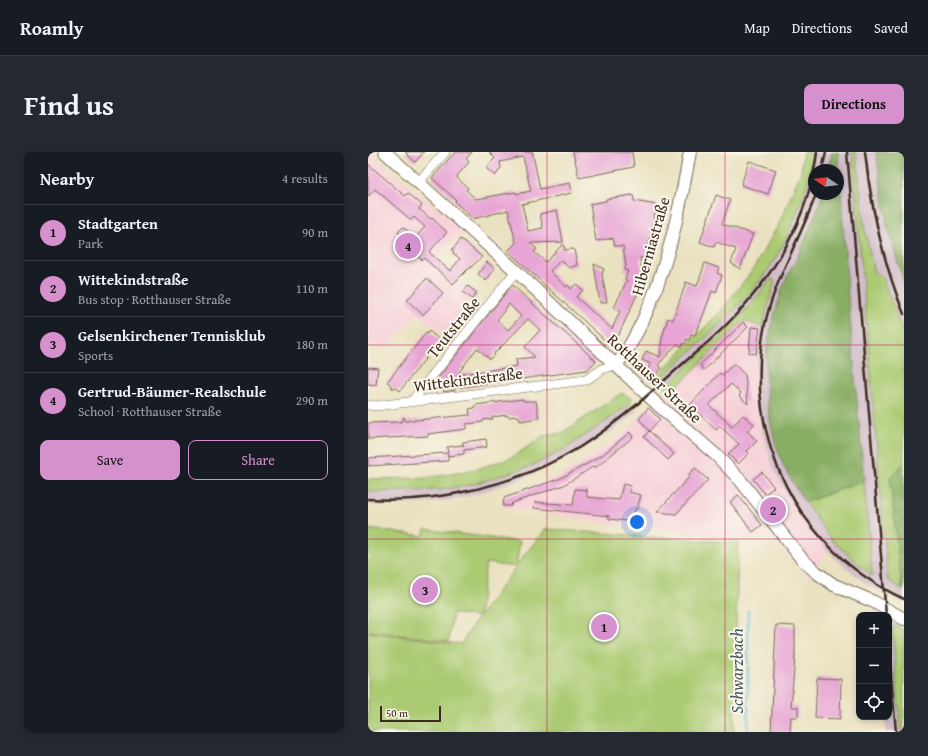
<!DOCTYPE html>
<meta charset="utf-8">
<style>
:root{--surface:#171b24;--page:#242831;--text:#f1f3f6;--muted:#9ea1a6;--line:#363941;--accent:#d690ce}
body{margin:0;font-family:"Gentium Book Plus",serif;background:var(--page);color:var(--text)}
.controls{position:absolute;right:12px;bottom:12px;display:grid;overflow:hidden;border-radius:8px;box-shadow:0 2px 6px #0003}
.controls button{width:36px;height:36px;display:grid;place-items:center;padding:0;border:0;border-bottom:1px solid var(--line);background:var(--surface);color:var(--text);font:20px sans-serif}
.compass{position:absolute;left:440px;top:12px;width:36px;height:36px;border-radius:50%;background:var(--surface);box-shadow:0 2px 6px #0003;rotate:283deg}
.scale{position:absolute;left:12px;bottom:10px;width:61px;box-sizing:border-box;padding-left:4px;border:2px solid #3b2a1e;border-top:0;font-size:11px;line-height:14px;white-space:nowrap;color:#3b2a1e;-webkit-text-stroke:3px #fbf7ec;paint-order:stroke}
.you{position:absolute;left:269px;top:370px;width:14px;height:14px;margin:-10px;border:3px solid #fff;border-radius:50%;background:#1a73e8;box-shadow:0 0 0 6px #1a73e833}
.badge{display:grid;place-items:center;width:26px;height:26px;border-radius:50%;background:var(--accent);color:#111;font-size:13px;font-weight:700}
.pin{position:absolute;translate:-50% -50%;border:2px solid #fff;box-shadow:0 1px 4px #0006}
.list{margin:0;padding:0;list-style:none}
h2{display:flex;justify-content:space-between;align-items:center;height:52px;margin:0;padding:0 16px;font-size:17px}
h2 small{font-size:13px;font-weight:400;color:var(--muted)}
.list li{display:grid;grid-template-columns:26px 1fr auto;gap:12px;align-items:center;box-sizing:border-box;height:56px;padding:0 16px;border-top:1px solid var(--line)}
.list b{display:block;font-size:15px;white-space:nowrap}
.list p{margin:0;font-size:13px;white-space:nowrap;color:var(--muted)}
.list em{font-size:13px;font-style:normal;color:var(--muted)}
.actions{display:flex;gap:8px;padding:12px 16px}
.actions a{flex:1;padding:9px 0;border:1px solid var(--accent);border-radius:8px;text-align:center;font-size:14px;color:var(--accent)}
.actions .main{background:var(--accent);color:#111}
.icon{flex:none;width:22px;height:22px;fill:none;stroke:currentColor;stroke-width:2;stroke-linecap:round;stroke-linejoin:round}
.map{position:relative;flex:none;width:536px;height:580px;overflow:hidden;border-radius:8px}
header{display:flex;align-items:center;gap:24px;box-sizing:border-box;height:56px;padding:0 20px;background:var(--surface);border-bottom:1px solid var(--line)}
header strong{font-size:19px}
nav{display:flex;gap:22px;margin-inline-start:auto;font-size:14px}
.intro{display:flex;align-items:center;justify-content:space-between;box-sizing:border-box;height:96px;padding:0 24px}
h1{margin:0;font-size:28px}
.button{padding:10px 18px;border-radius:8px;background:var(--accent);color:#111;font-size:14px;font-weight:700}
main{display:flex;gap:24px;padding:0 24px}
aside{flex:1;background:var(--surface);border-radius:8px;box-shadow:0 2px 6px #0003}
.map>svg:first-child{display:block}
.built{fill:#f6cfd7}
.industrial{fill:#d1bdc9}
.green{fill:#abca72;stroke:#737a48;fill-rule:evenodd}
.forest{fill:#88ae64;stroke:#626c41}
.lines{fill:none;stroke-linecap:round;stroke-linejoin:round}
.stream{stroke:#5bbbda;stroke-width:2.5}
.building{fill:#e7a4d4;fill-rule:evenodd}
.minor-casing{stroke:#786a56;stroke-width:10}
.secondary-casing{stroke:#786a56;stroke-width:14}
.minor{stroke:#fff;stroke-width:9}
.secondary{stroke:#fff;stroke-width:12}
.rail{stroke:#3b2a1e;stroke-width:2.5}
.grid{fill:none;stroke:#c2185b;stroke-width:1;stroke-opacity:0.55}
.labels{text-anchor:middle;dominant-baseline:central;stroke-width:4;stroke-linejoin:round;paint-order:stroke}
.street-label{font-size:16px;fill:#3b2a1e;stroke:#fbf7ec}
.water-label{font-size:17px;font-style:italic;fill:#465d60;stroke:#fbf7ec}
</style>
<header>
<strong>Roamly</strong>
<nav><a>Map</a><a>Directions</a><a>Saved</a></nav>
</header>
<div class="intro"><h1>Find us</h1><a class="button">Directions</a></div>
<main>
<aside>
<h2>Nearby<small>4 results</small></h2>
<ul class="list">
<li><span class="badge">1</span><div><b>Stadtgarten</b><p>Park</p></div><em>90 m</em></li>
<li><span class="badge">2</span><div><b>Wittekindstraße</b><p>Bus stop · Rotthauser Straße</p></div><em>110 m</em></li>
<li><span class="badge">3</span><div><b>Gelsenkirchener Tennisklub</b><p>Sports</p></div><em>180 m</em></li>
<li><span class="badge">4</span><div><b>Gertrud-Bäumer-Realschule</b><p>School · Rotthauser Straße</p></div><em>290 m</em></li>
</ul>
<div class="actions"><a class="main">Save</a><a>Share</a></div>
</aside>
<div class="map">
<svg width="536" height="580" viewBox="0 0 536 580">
<rect width="100%" height="100%" fill="#fbf7ec"/>
<filter id="ink" filterUnits="userSpaceOnUse"><feTurbulence type="fractalNoise" baseFrequency=".025" numOctaves="2"/><feDisplacementMap in="SourceGraphic" scale="8" xChannelSelector="R" yChannelSelector="G"/><feConvolveMatrix kernelMatrix="1 2 1 2 8 2 1 2 1" color-interpolation-filters="sRGB"/></filter>
<filter id="wash" filterUnits="userSpaceOnUse"><feTurbulence type="fractalNoise" baseFrequency=".012" numOctaves="4" result="noise"/><feDisplacementMap in="SourceGraphic" scale="16" xChannelSelector="R" yChannelSelector="G"/><feGaussianBlur stdDeviation="0.9" result="paint"/><feColorMatrix in="noise" values="0 0 0 0 0 0 0 0 0 0 0 0 0 0 0 0 0 1.4 0 .05"/><feComposite in="paint" operator="in"/></filter>
<g filter="url(#wash)">
<rect width="100%" height="100%" fill="#e9e1bf"/>
<!-- built -->
<g class="built">
<polygon points="0,0 95,78 66,110 111,147 79,186 50,162 20,195 0,193"/>
<polygon points="376,169 394,175 389,211 389,252 394,279 405,316 424,351 442,379 459,398 443,426 400,382 381,386 267,376 134,354 135,345 173,331 206,317 260,278 280,255 302,241"/>
</g>
<!-- industrial -->
<g class="industrial">
<polygon points="445,0 464,0 460,18 446,18 446,42 455,42 431,101 414,136 402,176 399,205 398,232 401,259 406,282 413,305 422,325 437,350 464,388 504,424 480,144 470,0 484,0 520,428 536,438 536,451 500,433 473,412 459,398 442,379 424,351 405,316 394,279 389,252 389,211 394,175 407,129 403,127 372,165 297,235 291,228 334,190 369,155 437,39"/>
<polygon points="488,0 508,0 519,73 536,132 536,183 513,123 506,121 496,74"/>
<polygon points="263,252 269,259 245,278 201,305 166,322 106,343 73,350 28,353 0,353 0,340 72,338 106,332 163,314 197,297"/>
<polygon points="521,470 528,474 524,477 533,580 518,580 517,565 521,565"/>
</g>
<!-- green -->
<g class="green">
<path d="M435,0H445C444,17 439,34 433,50C424,75 413,101 396,123C366,163 328,195 291,228L288,225L353,159L384,119L411,72L433,20Z"/>
<polygon points="484,0 488,0 496,74 506,121 513,123 536,183 536,311 522,325 534,437 520,428"/>
<polygon points="403,127 407,129 394,175 376,169 302,241 297,235 372,165"/>
<polygon points="254,241 264,247 263,252 197,297 163,314 106,332 72,338 0,340 0,327 57,326 103,319 145,305 175,284 194,281"/>
<polygon points="496,329 504,424 464,388 437,350"/>
<path d="M0,377L55,384L57,377L152,390L148,414L177,377L370,391L366,580H0V480L93,492L110,465L85,461L81,489L0,479ZM118,411L148,415L111,464V463Z"/>
<polygon points="528,474 536,478 536,580 533,580 524,477"/>
</g>
<!-- forest -->
<g class="forest">
<path d="M464,0H470L480,144L496,329L437,350C428,336 418,321 412,305C398,267 393,215 403,176C406,163 410,150 414,137C418,125 425,113 431,102C440,82 447,62 455,42H470V18H460Z"/>
<polygon points="508,0 536,0 536,132 519,73"/>
<polygon points="536,311 536,438 534,437 522,325"/>
</g>
<g class="lines">
<!-- stream -->
<polyline class="stream" points="380,459 380,580"/>
</g>
<g id="blocks">
<!-- building -->
<g class="building">
<polygon points="37,0 56,0 47,10"/>
<polygon points="87,0 104,0 98,7 101,10 89,24 90,25 89,26 100,36 98,38 108,47 148,40 148,42 163,39 155,5 132,10 133,16 127,24 118,16 127,6 121,0 165,0 165,3 172,37 202,31 204,41 154,52 160,79 175,76 172,62 189,58 194,84 195,90 162,91 169,97 166,100 178,110 195,92 197,98 206,97 209,113 201,116 193,108 182,119 198,135 200,133 203,137 208,132 215,138 208,145 244,177 252,159 246,156 259,128 257,126 260,119 256,118 258,114 255,94 247,94 245,86 228,89 222,52 238,49 238,47 265,43 266,49 289,53 278,105 272,106 274,118 269,132 273,134 251,182 241,192 140,99 148,91 140,58 105,67 87,50 88,48 64,26"/>
<polygon points="205,0 264,0 266,15 211,26"/>
<polygon points="381,9 408,18 400,42 373,33"/>
<polygon points="0,12 37,44 40,41 54,53 51,57 63,67 64,66 79,80 61,100 82,119 92,107 85,101 86,100 84,98 93,87 114,105 101,117 100,117 85,132 56,106 54,108 39,95 42,91 30,80 35,75 47,86 57,75 46,65 43,68 7,37 0,45"/>
<polygon points="348,43 362,48 354,72 385,82 372,117 363,111 368,97 348,90 346,95 332,90"/>
<polygon points="119,110 126,116 126,118 118,129 110,122"/>
<polygon points="337,111 351,116 349,121 354,123 348,141 344,139 330,177 329,176 327,184 323,183 321,188 319,187 317,192 315,191 314,195 309,192 290,213 294,216 282,229 276,224 276,222 283,212 274,208 278,199 292,205 294,186 300,166 305,168 318,130 329,134"/>
<polygon points="226,112 236,117 234,122 239,150 232,151"/>
<polygon points="59,126 75,141 55,163 39,148"/>
<path d="M144,133L228,209L219,218L87,236V238L76,240L73,230L70,226ZM141,152L153,164L140,178L129,168ZM160,167L172,178L157,195L167,205L148,207L149,214L89,223L109,196L122,207L127,202L126,201L129,199Z"/>
<polygon points="100,134 109,141 104,147 95,140"/>
<polygon points="375,170 380,175 336,218 332,213"/>
<polygon points="383,175 392,176 388,202 381,201"/>
<polygon points="61,179 72,188 32,239 28,236 24,236 22,232 19,230 58,181 59,182"/>
<polygon points="366,212 377,223 380,252 371,244 373,241 363,232 341,253 364,275 375,263 386,272 379,279 389,289 379,299 381,301 370,312 360,302 371,292 352,274 348,278 322,253 352,221 354,223"/>
<polygon points="0,215 10,216 8,233 0,232"/>
<polygon points="155,247 155,249 168,249 171,266 152,269 151,264 140,265 139,263 124,265 125,267 115,268 115,270 98,272 98,277 60,282 60,284 0,287 0,271 33,270 36,265 37,269 102,263 101,257 107,256 107,253"/>
<polygon points="280,256 292,267 281,279 271,267"/>
<polygon points="281,279 306,302 300,308 276,285"/>
<polygon points="262,280 265,285 227,316 226,314 196,333 144,351 143,354 135,354 136,346 193,326 233,304"/>
<polygon points="118,287 119,295 96,298 96,302 80,304 80,302 80,309 0,314 0,306 80,301 79,295 95,293 95,294 95,290"/>
<polygon points="327,316 340,328 308,362 289,360 322,324 320,323"/>
<polygon points="394,320 406,335 397,342 385,327"/>
<polygon points="255,332 263,334 261,340 273,343 269,357 267,357 266,360 259,366 259,369 241,367 241,364 166,356 167,350 205,353 207,337 219,338 219,345 251,348"/>
<polygon points="370,343 394,373 385,380 362,350"/>
<polygon points="408,473 427,474 427,504 423,555 430,555 430,565 423,565 422,580 403,580"/>
<polygon points="449,526 473,527 472,567 447,566"/>
</g>
</g>
</g>
<g filter="url(#ink)">
<use href="#blocks" fill-opacity="0" stroke="#786a56" stroke-width="1"/>
<g class="lines">
<!-- minor casing -->
<g class="minor-casing">
<g id="minor">
<polyline points="51,30 77,0"/>
<polyline points="44,249 148,119"/>
<polyline points="0,253 8,254 218,228 236,216 248,213"/>
</g>
</g>
<!-- secondary casing -->
<g class="secondary-casing">
<g id="secondary">
<polyline points="17,0 148,119 290,253 348,303 373,329 433,406 448,420 466,433 506,450 536,467"/>
<path d="M248,213C260,199 268,183 276,166C300,114 312,56 322,0"/>
</g>
</g>
<!-- minor -->
<use href="#minor" class="minor"/>
<!-- secondary -->
<use href="#secondary" class="secondary"/>
<!-- rail -->
<g class="rail">
<polyline points="479,0 518,463"/>
<path d="M497,0C503,56 515,110 536,162"/>
<polyline points="454,18 458,0"/>
<path d="M448,42C433,86 407,126 397,172C373,285 431,399 536,447"/>
<path d="M0,347C70,352 152,332 212,295C251,270 285,239 319,208C334,195 349,183 362,169C407,123 441,65 449,0"/>
<polyline points="521,500 528,580"/>
</g>
</g>
</g>
<!-- grid -->
<path class="grid" d="M179,0V580M357,0V580M0,193H536M0,387H536"/>
<g class="labels">
<!-- street labels -->
<g class="street-label">
<text transform="translate(282 94) rotate(-74)">Hiberniastraße</text>
<text transform="translate(85 175) rotate(-51)">Teutstraße</text>
<text transform="translate(287 226) rotate(43)">Rotthauser Straße</text>
<text transform="translate(100 227) rotate(-7)">Wittekindstraße</text>
</g>
<!-- water labels -->
<g class="water-label">
<text transform="translate(368 519) rotate(-90)">Schwarzbach</text>
</g>
</g>
</svg>
<div class="controls">
<button>+</button>
<button>−</button>
<button><svg class="icon" aria-label="locate" viewBox="0 0 24 24"><circle cx="12" cy="12" r="6"/><path d="M12 2v4M12 18v4M2 12h4M18 12h4"/></svg></button>
</div>
<svg class="compass" viewBox="-18 -18 36 36"><path d="M0-13l5 13h-10z" fill="#e53935"/><path d="M0 13l5-13h-10z" fill="#9ea1a6"/></svg>
<div class="scale">50 m</div>
<div class="you"></div>
<div class="pin badge" style="left:236px;top:475px">1</div>
<div class="pin badge" style="left:405px;top:358px">2</div>
<div class="pin badge" style="left:57px;top:438px">3</div>
<div class="pin badge" style="left:40px;top:94px">4</div>
</div>
</main>
